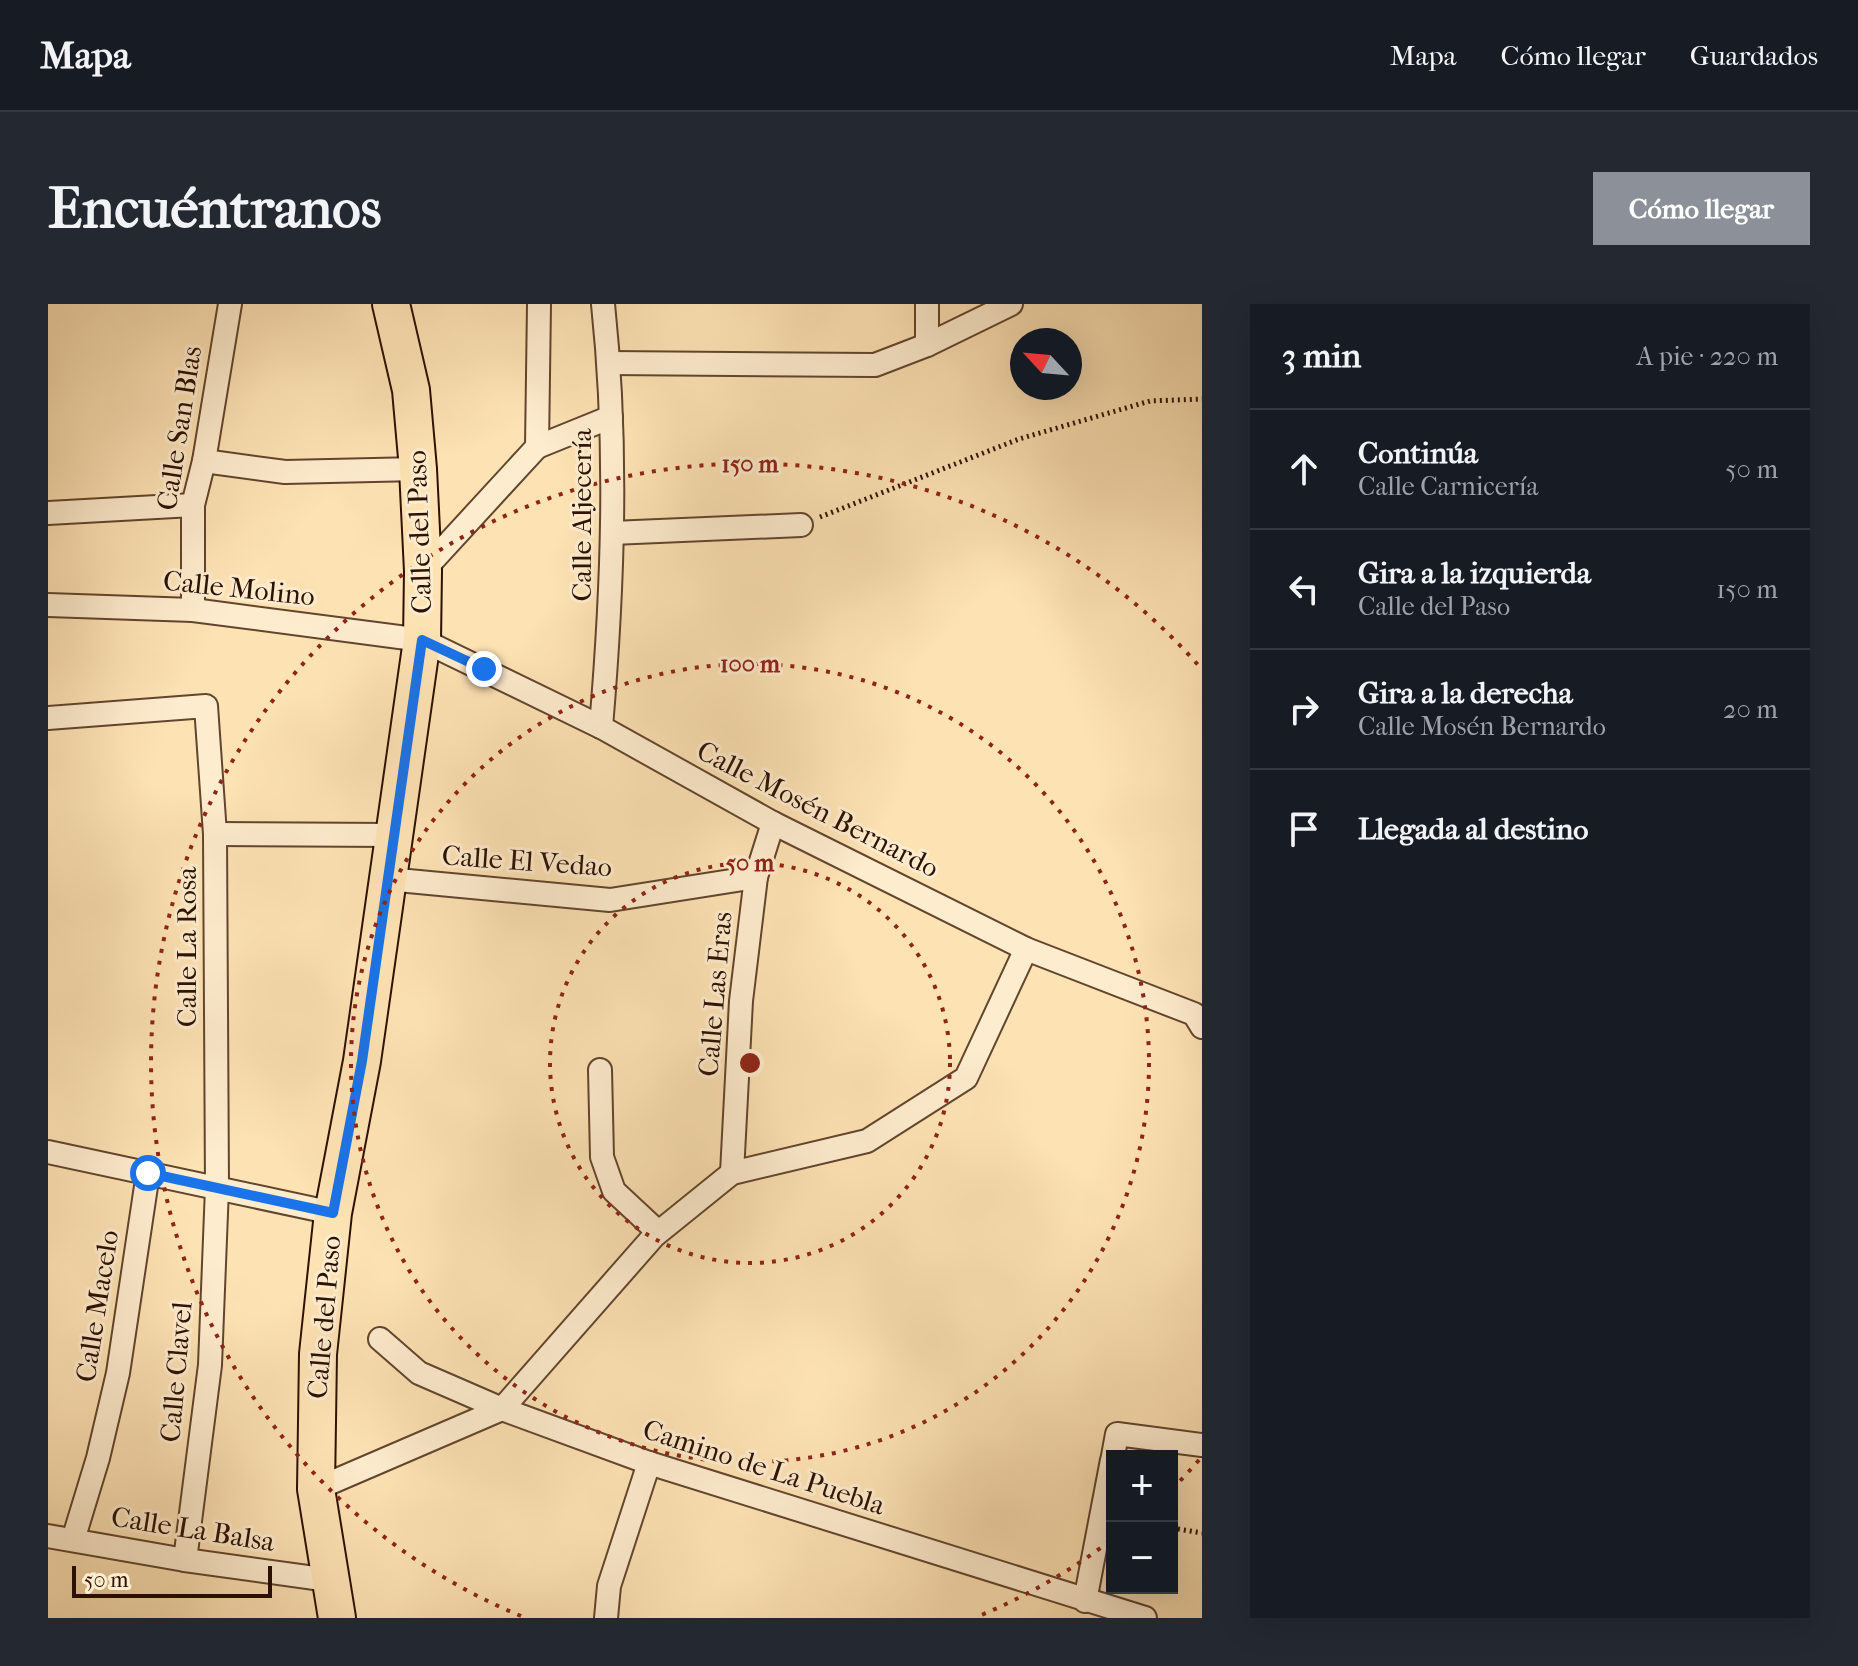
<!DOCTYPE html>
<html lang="es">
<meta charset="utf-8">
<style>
:root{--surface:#171b24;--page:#242831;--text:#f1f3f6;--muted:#9ea1a6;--line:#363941;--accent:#8c9099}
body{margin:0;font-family:"IM FELL French Canon",serif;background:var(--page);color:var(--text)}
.controls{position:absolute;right:24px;bottom:24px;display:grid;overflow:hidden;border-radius:0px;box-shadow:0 8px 32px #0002}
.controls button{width:72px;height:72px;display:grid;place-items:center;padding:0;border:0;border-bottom:2px solid var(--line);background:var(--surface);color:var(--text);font:40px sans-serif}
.compass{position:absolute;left:962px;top:24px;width:72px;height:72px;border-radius:50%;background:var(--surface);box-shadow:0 8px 32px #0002;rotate:296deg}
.scale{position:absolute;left:24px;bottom:20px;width:200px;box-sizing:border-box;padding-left:8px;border:4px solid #2d1100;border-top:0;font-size:22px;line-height:28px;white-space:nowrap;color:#2d1100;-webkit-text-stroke:6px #feecce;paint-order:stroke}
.stop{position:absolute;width:24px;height:24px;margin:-18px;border:6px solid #1a73e8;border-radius:50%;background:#fff}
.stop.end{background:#1a73e8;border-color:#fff;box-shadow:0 2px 8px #0008}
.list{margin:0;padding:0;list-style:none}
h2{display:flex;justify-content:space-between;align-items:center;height:104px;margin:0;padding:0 32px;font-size:34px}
h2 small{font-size:26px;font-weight:400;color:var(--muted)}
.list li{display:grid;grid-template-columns:52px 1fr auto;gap:24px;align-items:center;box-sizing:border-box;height:120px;padding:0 32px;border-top:2px solid var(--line)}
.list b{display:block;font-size:30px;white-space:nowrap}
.list p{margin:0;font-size:26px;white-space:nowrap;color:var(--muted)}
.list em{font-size:26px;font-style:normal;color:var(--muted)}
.icon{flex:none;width:44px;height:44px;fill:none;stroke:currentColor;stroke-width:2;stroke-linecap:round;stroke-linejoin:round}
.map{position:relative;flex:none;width:1154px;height:1314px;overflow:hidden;border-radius:0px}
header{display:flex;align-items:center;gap:48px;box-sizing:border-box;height:112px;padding:0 40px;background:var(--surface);border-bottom:2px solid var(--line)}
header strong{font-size:38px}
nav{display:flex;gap:44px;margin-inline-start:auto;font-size:28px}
.intro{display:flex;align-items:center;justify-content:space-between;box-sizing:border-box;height:192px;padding:0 48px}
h1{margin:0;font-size:56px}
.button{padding:20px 36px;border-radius:0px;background:var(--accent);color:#fff;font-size:28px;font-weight:700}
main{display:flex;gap:48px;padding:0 48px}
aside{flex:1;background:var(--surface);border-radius:0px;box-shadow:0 8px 32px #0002}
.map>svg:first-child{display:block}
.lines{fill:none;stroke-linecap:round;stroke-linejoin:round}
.minor-casing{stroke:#61452d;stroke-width:26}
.primary-casing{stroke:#2d1100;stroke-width:40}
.path{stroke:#2d1100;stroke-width:5;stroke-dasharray:2 4;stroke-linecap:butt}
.minor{stroke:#feecce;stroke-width:22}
.primary{stroke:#fde2b4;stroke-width:36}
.route{stroke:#1a73e8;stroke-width:10}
.ring{fill:none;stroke:#8f2418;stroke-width:4;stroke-dasharray:4 8}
.labels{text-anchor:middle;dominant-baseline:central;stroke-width:6;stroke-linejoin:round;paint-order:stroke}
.street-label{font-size:28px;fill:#2d1100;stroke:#feecce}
.centre{fill:#8f2418;stroke:#feecce;stroke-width:4}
.ring-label{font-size:24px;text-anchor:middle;font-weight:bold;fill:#8f2418;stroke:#feecce;stroke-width:6;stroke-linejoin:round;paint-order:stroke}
</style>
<header>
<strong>Mapa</strong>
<nav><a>Mapa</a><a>Cómo llegar</a><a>Guardados</a></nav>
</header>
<div class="intro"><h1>Encuéntranos</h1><a class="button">Cómo llegar</a></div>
<main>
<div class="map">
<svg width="1154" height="1314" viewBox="0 0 1154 1314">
<rect width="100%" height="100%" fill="#fde2b4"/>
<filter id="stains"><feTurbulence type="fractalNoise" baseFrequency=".0025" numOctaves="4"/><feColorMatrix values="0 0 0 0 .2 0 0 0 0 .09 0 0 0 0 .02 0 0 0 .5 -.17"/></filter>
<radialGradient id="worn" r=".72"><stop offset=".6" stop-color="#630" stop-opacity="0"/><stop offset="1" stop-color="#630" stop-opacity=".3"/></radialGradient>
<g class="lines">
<!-- minor casing -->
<g class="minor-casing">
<g id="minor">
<polyline points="879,0 879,41"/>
<polyline points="561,59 827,61 879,41 963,0"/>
<polyline points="489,143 563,113"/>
<polyline points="156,157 237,168 370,165"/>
<polyline points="0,209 145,201"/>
<polyline points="564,229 753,221"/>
<polyline points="375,267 489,143 491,0"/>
<polyline points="0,301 145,306 374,336 553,423 725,519 978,645 1146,710 1154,723"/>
<polyline points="145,306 145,201 156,157 182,0"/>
<polyline points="0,414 158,402 167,530 169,884 162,1061 137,1256"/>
<path d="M553,423C565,282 570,141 555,0"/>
<polyline points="167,530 346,531"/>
<polyline points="339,575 562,596 708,573"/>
<polyline points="552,766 554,853 566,887 610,928"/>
<polyline points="0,848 285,909"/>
<polyline points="684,869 693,697 708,573 725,519"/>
<polyline points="332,1035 371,1069 454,1105 601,1159 1097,1314"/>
<polyline points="1065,1152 1069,1130 1154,1141"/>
<polyline points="268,1185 454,1105 606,932 684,869 819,837 918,774 978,645"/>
<polyline points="0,1232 137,1256 281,1276"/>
<polyline points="25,1236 50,1154 70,1069 100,869"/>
<polyline points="1037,1297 1064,1156"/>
<polyline points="558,1314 561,1282 601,1159"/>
</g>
</g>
<!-- primary casing -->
<g class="primary-casing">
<polyline id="primary" points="289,1314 268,1185 270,1050 285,909 314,757 374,336 375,267 370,165 363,86 343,0"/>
</g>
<!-- path -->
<g class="path">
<polyline points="772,213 971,135 1102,97 1154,95"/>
<polyline points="1124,1224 1154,1229"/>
</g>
<!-- minor -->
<use href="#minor" class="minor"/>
<!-- primary -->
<use href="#primary" class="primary"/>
</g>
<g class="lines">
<!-- route -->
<polyline class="route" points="100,869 285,909 314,757 374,336 436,365"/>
</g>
<!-- distance rings -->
<g class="ring">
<circle cx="702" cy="759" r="200"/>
<circle cx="702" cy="759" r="399"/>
<path d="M1151 1156A599 599 0 0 1 1126 1183M1062 1237A599 599 0 0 1 931 1312M473 1312A599 599 0 1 1 1151 362"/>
</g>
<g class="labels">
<!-- street labels -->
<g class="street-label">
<text transform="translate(131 124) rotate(-81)">Calle San Blas</text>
<text transform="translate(533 211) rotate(-90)">Calle Aljecería</text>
<text transform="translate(371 228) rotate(-92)">Calle del Paso</text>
<text transform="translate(191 284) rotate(6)">Calle Molino</text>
<text transform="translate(770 505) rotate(27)">Calle Mosén Bernardo</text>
<text transform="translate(479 557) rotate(4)">Calle El Vedao</text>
<text transform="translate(138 643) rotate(-90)">Calle La Rosa</text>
<text transform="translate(667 690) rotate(-85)">Calle Las Eras</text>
<text transform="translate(49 1002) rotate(-81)">Calle Macelo</text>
<text transform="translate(276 1013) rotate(-85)">Calle del Paso</text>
<text transform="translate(128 1068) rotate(-85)">Calle Clavel</text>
<text transform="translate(716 1163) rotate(18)">Camino de La Puebla</text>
<text transform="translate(145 1225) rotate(9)">Calle La Balsa</text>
</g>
</g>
<circle cx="702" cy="759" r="12" class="centre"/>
<g class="ring-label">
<text x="702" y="168">150 m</text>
<text x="702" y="368">100 m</text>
<text x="702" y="567">50 m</text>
</g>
<rect width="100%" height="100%" filter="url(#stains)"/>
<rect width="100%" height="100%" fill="url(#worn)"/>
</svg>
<div class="controls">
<button>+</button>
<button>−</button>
</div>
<svg class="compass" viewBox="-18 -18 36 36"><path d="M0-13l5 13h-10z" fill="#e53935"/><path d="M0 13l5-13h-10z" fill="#9ea1a6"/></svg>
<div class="scale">50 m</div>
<div class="stop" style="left:100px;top:869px"></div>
<div class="stop end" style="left:436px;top:365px"></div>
</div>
<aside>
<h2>3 min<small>A pie · 220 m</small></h2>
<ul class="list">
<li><svg class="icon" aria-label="ahead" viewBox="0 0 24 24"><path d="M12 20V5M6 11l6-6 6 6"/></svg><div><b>Continúa</b><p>Calle Carnicería</p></div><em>50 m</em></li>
<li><svg class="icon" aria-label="left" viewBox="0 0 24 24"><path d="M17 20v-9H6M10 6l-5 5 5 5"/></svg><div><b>Gira a la izquierda</b><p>Calle del Paso</p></div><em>150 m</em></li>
<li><svg class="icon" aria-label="right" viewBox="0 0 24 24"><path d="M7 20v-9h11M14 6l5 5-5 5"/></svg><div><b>Gira a la derecha</b><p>Calle Mosén Bernardo</p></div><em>20 m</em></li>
<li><svg class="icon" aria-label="arrive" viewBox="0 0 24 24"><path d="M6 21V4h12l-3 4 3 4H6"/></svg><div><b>Llegada al destino</b></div></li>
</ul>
</aside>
</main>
